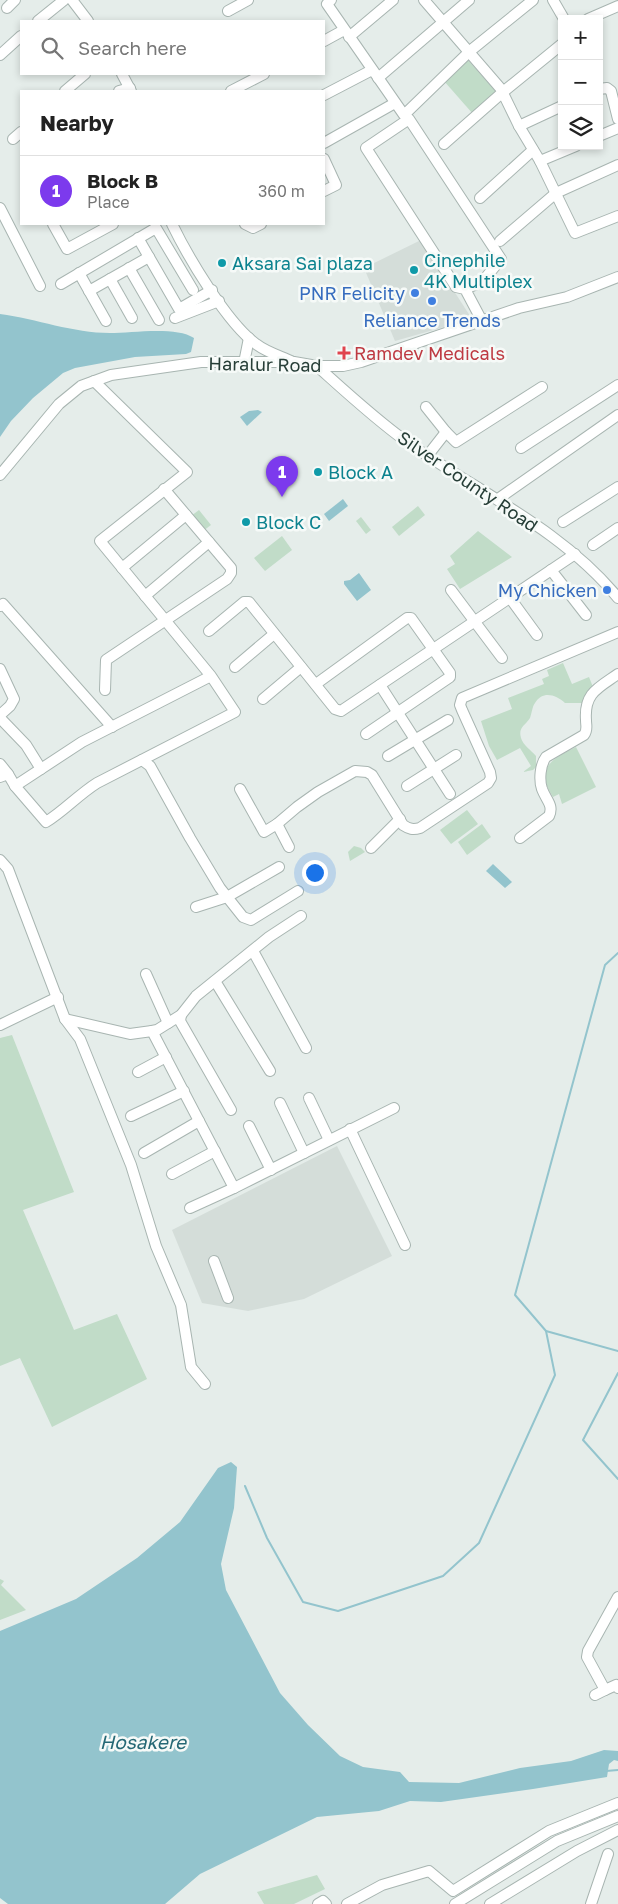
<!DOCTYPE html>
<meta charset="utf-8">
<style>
:root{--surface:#fff;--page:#f2f2f2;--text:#222;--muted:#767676;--line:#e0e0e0;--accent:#7c3aed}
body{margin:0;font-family:"Golos Text",sans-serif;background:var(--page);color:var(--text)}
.controls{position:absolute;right:15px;top:15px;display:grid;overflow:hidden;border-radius:0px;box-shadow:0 2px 8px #0003}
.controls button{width:45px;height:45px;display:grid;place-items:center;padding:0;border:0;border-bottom:1px solid var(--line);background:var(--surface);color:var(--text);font:25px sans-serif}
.you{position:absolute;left:314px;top:872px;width:18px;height:18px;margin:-12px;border:4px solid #fff;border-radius:50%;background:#1a73e8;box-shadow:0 0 0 8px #1a73e833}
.badge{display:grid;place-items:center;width:32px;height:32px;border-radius:50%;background:var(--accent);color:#fff;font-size:16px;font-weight:700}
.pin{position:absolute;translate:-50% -41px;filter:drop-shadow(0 1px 2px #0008)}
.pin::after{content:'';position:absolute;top:26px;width:18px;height:15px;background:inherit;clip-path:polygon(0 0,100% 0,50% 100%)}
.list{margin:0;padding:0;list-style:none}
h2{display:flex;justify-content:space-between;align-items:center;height:65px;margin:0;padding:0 20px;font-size:21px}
h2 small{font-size:16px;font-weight:400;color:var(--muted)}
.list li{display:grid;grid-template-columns:32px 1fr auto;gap:15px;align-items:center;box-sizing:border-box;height:70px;padding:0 20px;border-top:1px solid var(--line)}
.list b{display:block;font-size:19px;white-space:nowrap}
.list p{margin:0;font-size:16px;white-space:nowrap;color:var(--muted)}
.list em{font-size:16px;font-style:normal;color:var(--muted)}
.icon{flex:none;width:28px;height:28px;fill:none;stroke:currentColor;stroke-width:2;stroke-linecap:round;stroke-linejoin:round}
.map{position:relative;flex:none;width:618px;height:1904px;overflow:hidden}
.search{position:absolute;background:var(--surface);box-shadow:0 2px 8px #0003;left:20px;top:20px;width:305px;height:55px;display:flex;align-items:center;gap:12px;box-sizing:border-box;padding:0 18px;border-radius:0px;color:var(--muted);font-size:19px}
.panel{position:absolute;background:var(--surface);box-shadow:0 2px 8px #0003;left:20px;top:90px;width:305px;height:135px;border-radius:0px}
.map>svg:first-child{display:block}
.built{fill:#d4ddd9}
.green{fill:#c1dcc8}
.water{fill:#93c4cd}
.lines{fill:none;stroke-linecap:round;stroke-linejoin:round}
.stream{stroke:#93c4cd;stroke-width:2}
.minor-casing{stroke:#a8b5b1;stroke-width:12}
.minor{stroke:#fff;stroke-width:10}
.culture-dot{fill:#0f9aa8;stroke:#f6faf8;stroke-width:2}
.shop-dot{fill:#3f7fe0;stroke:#f6faf8;stroke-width:2}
.health-dot{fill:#e0444e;stroke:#f6faf8;stroke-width:2}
.labels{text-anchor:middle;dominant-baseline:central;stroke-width:5;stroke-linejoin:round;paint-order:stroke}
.culture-label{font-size:18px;fill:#0d838f;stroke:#f6faf8;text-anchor:start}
.shop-label{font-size:18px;fill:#366cbe;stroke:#f6faf8;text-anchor:end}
.health-label{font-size:18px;fill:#be3a42;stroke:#f6faf8;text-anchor:start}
.street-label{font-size:18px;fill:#263e37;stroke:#f6faf8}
.water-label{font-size:19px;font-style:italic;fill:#256875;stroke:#f6faf8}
</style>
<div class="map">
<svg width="618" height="1904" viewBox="0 0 618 1904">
<rect width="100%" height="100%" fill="#e5edea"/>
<!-- built -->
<g class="built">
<polygon points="421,240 472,319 395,341 364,268"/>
<polygon points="337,1146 392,1256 304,1299 248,1311 202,1303 172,1230"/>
</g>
<!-- green -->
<g class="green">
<polygon points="468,60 497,93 473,114 444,81"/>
<polygon points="418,506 425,515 399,536 392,527"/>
<polygon points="199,510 211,525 203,531 191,516"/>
<polygon points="361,517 371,530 366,534 356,521"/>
<polygon points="478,531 512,557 460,589 447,569 455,564 450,556"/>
<polygon points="282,536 292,550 265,571 254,558"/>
<path d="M563,663L572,684L589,677L593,687L587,692L582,703H565C556,695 543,690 535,703C532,707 532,713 530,718C525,726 518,727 521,738C523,745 531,750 536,756V767L533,770L523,772L531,766L520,748L497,760L489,746L481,721L512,709L508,698L544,684L542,679L549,676L547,670Z"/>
<path d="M576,747L596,787L562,804L559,794L553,797C534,768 552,759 576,747Z"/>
<polygon points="467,810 478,824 451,844 440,830"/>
<polygon points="482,824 491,837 467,855 458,842"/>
<polygon points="354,846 361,848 365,852 350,861 348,852"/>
<polygon points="12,1035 74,1192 23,1210 74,1330 117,1314 147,1379 52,1427 20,1358 0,1366 0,1038"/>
<polygon points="0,1579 4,1581 1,1585 26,1610 0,1620"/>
<polygon points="317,1875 325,1889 294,1904 264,1904 257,1892"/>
</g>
<!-- water -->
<g class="water">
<path d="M0,314C37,319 73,333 110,333C132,333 176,326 194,338L191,352L186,354L135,357L75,368L63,373L33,398L11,421L0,437Z"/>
<polygon points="258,410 262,412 247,426 240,417 249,411"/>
<polygon points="343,499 348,506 329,521 324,514"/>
<polygon points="359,573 371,590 357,601 344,584 344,581 350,580"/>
<polygon points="493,864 512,882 505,888 486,871"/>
<polygon points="231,1462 237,1467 234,1508 221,1564 226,1590 280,1693 308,1725 340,1756 363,1767 400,1772 409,1782 459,1783 520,1768 571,1761 604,1750 618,1751 618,1761 614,1760 609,1764 607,1777 533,1789 441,1802 410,1801 379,1811 317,1817 200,1874 165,1904 8,1904 0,1898 0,1631 76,1599 137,1558 180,1522 218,1468"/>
</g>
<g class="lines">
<!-- stream -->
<g class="stream">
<polyline points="618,953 605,965 515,1295 546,1331 618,1351"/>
<polyline points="618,1373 583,1440 618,1479"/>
<polyline points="245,1486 267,1538 303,1602 338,1611 443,1576 479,1543 555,1375 546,1331"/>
<polyline points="606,1771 618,1770"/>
</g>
<!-- minor casing -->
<g class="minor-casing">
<g id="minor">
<polyline points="72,0 88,21"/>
<polyline points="331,0 327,4 404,115 470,51 533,0"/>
<polyline points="424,0 501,89 519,126 562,106"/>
<polyline points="553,0 564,19"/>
<polyline points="7,8 15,0"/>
<polyline points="228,11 248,0"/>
<polyline points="588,19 618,6"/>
<polyline points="38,21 64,0"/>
<polyline points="349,37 393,0"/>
<polyline points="324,41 344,30"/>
<polyline points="0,55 21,36"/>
<polyline points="122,74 131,91"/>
<polyline points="378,78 469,0"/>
<polyline points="599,89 607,88 611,91 618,119"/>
<polyline points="65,91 85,74"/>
<polyline points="119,91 130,88"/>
<polyline points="231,91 264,74"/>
<polyline points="324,95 372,70"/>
<polyline points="519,126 540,161 575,233 618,216"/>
<polyline points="599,136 618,128"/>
<polyline points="13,139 21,132"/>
<polyline points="324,143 395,103"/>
<polyline points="444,144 503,92 562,44"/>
<polyline points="324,159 336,185 324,191"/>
<polyline points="540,161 576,146"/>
<polyline points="480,198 533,150"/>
<polyline points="0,208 40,286"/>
<polyline points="53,224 67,249 113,224"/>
<path d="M172,224C188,257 227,323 256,344C266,352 280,356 291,361"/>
<polyline points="245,224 253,228 261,224"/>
<polyline points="138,238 179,309 212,290"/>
<polyline points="500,241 556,193 618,165"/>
<polyline points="129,268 159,320"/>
<polyline points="79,273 106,321"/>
<polyline points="110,279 132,318"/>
<polyline points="61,284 156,228 193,290"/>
<polyline points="465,289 456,287 366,148 409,119 501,259 482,282 465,289 482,321"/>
<polyline points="89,291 149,257"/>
<polyline points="175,318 219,301"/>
<polyline points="244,363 249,338"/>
<path d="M317,366C346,392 375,419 407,442C478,492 563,530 618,598"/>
<path d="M94,381L187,472L100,541L211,676L82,742L15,786L46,822C64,811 78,795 97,783L235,712L211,676"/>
<polyline points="426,407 446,432"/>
<polyline points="521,448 618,385"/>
<polyline points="428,455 446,432 456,442 542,387"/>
<polyline points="0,475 59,404 81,386 111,375 201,362 294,362 317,366 343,366 361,362 519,308 567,297 618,277"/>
<polyline points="498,499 618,415"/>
<polyline points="563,522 618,487"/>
<polyline points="593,545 618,528"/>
<polyline points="122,568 186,515"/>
<polyline points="551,570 586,615"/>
<polyline points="451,590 502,658"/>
<polyline points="145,596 209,542"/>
<polyline points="510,598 537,635"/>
<polyline points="0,606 3,604 112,727"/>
<polyline points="209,631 244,602 249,602 335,709 341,711 575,554"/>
<polyline points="235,667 274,634"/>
<polyline points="0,669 14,699 10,706 0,715"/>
<polyline points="316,684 407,618 411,618 450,673 450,677 366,734"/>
<polyline points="380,685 450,794"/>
<polyline points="105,690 106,660 227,579 231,573 231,568 164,489"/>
<polyline points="263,699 301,667"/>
<polyline points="0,718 26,745 41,769"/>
<polyline points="388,756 448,720"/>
<polyline points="142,760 150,766 190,838 220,888 243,917 251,920 298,891"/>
<polyline points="0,764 8,774"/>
<polyline points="0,777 8,774 15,786"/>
<polyline points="407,786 456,755"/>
<path d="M240,789L264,832L277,824L297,807L318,792L355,771L367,772L372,775L403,825C409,829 413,830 420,828L488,783L491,778L490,772L462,710L460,705L462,698L618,632"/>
<polyline points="277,824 289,847"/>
<path d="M520,838L549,816C554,805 546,800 542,789C539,780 540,765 546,757L584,735C588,730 586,726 586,720C584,693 598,688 618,674"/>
<polyline points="371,848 400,819"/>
<polyline points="0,860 8,869 65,1019 80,1039 131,1165 156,1246 181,1305 191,1367 205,1384"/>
<polyline points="196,907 227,897 279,867"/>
<polyline points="253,951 306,1048"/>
<polyline points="146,974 168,1023"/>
<polyline points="215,981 270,1071"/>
<polyline points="181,1015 180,1021 231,1110"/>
<polyline points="65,1019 130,1034 152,1031 234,1188 394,1108"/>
<polyline points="0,1025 58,997"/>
<polyline points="152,1031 157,1030 181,1015 196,996 269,937 301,916"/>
<polyline points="138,1072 166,1057"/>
<polyline points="309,1098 329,1140"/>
<polyline points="280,1103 304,1153"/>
<polyline points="131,1116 184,1091"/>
<polyline points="249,1126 271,1170"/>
<polyline points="350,1129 405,1245"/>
<polyline points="144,1153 199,1121"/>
<polyline points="172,1174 215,1151"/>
<polyline points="190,1208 234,1188"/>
<polyline points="214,1261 228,1298"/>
<polyline points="618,1597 588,1651 587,1657 605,1690 616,1685 618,1688"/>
<polyline points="595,1695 605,1690"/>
<polyline points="318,1904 323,1901 326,1904"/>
<polyline points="347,1904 382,1885 429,1871 453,1891 549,1831 618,1803"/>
<polyline points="455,1904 557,1841 618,1816"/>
<polyline points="490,1904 577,1851 618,1830"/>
<polyline points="591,1904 608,1854"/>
</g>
</g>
<!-- minor -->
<use href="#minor" class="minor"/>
</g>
<!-- markers -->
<g class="culture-dot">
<circle cx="222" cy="263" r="5"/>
<circle cx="414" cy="270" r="5"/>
<circle cx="318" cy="472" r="5"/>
<circle cx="246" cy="522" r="5"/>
</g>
<g class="shop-dot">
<circle cx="415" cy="293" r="5"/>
<circle cx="432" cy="301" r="5"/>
<circle cx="607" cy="590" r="5"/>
</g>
<path class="health-dot" d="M341.5 345.5h5v5h5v5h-5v5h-5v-5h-5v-5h5z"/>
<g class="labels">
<!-- culture labels -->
<g class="culture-label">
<text x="424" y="260">Cinephile<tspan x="424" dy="21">4K Multiplex</tspan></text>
<text x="232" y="263">Aksara Sai plaza</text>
<text x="328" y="472">Block A</text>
<text x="256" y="522">Block C</text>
</g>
<!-- shop labels -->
<g class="shop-label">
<text x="405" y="293">PNR Felicity</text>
<text x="432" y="320" text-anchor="middle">Reliance Trends</text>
<text x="597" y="590">My Chicken</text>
</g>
<!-- health labels -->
<g class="health-label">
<text x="354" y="353">Ramdev Medicals</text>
</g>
<!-- street labels -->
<g class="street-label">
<text transform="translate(265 364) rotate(1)">Haralur Road</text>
<text transform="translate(468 481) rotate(34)">Silver County Road</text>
</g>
<!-- water labels -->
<g class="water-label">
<text x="143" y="1741">Hosakere</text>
</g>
</g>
</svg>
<div class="controls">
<button>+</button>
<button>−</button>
<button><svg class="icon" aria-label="layers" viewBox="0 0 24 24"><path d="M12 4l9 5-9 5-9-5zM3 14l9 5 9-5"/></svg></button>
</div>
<div class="you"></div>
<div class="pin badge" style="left:282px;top:497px">1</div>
<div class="search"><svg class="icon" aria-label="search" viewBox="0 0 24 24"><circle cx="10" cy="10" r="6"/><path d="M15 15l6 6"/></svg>Search here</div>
<section class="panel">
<h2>Nearby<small></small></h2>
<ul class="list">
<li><span class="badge">1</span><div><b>Block B</b><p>Place</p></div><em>360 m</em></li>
</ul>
</section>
</div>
